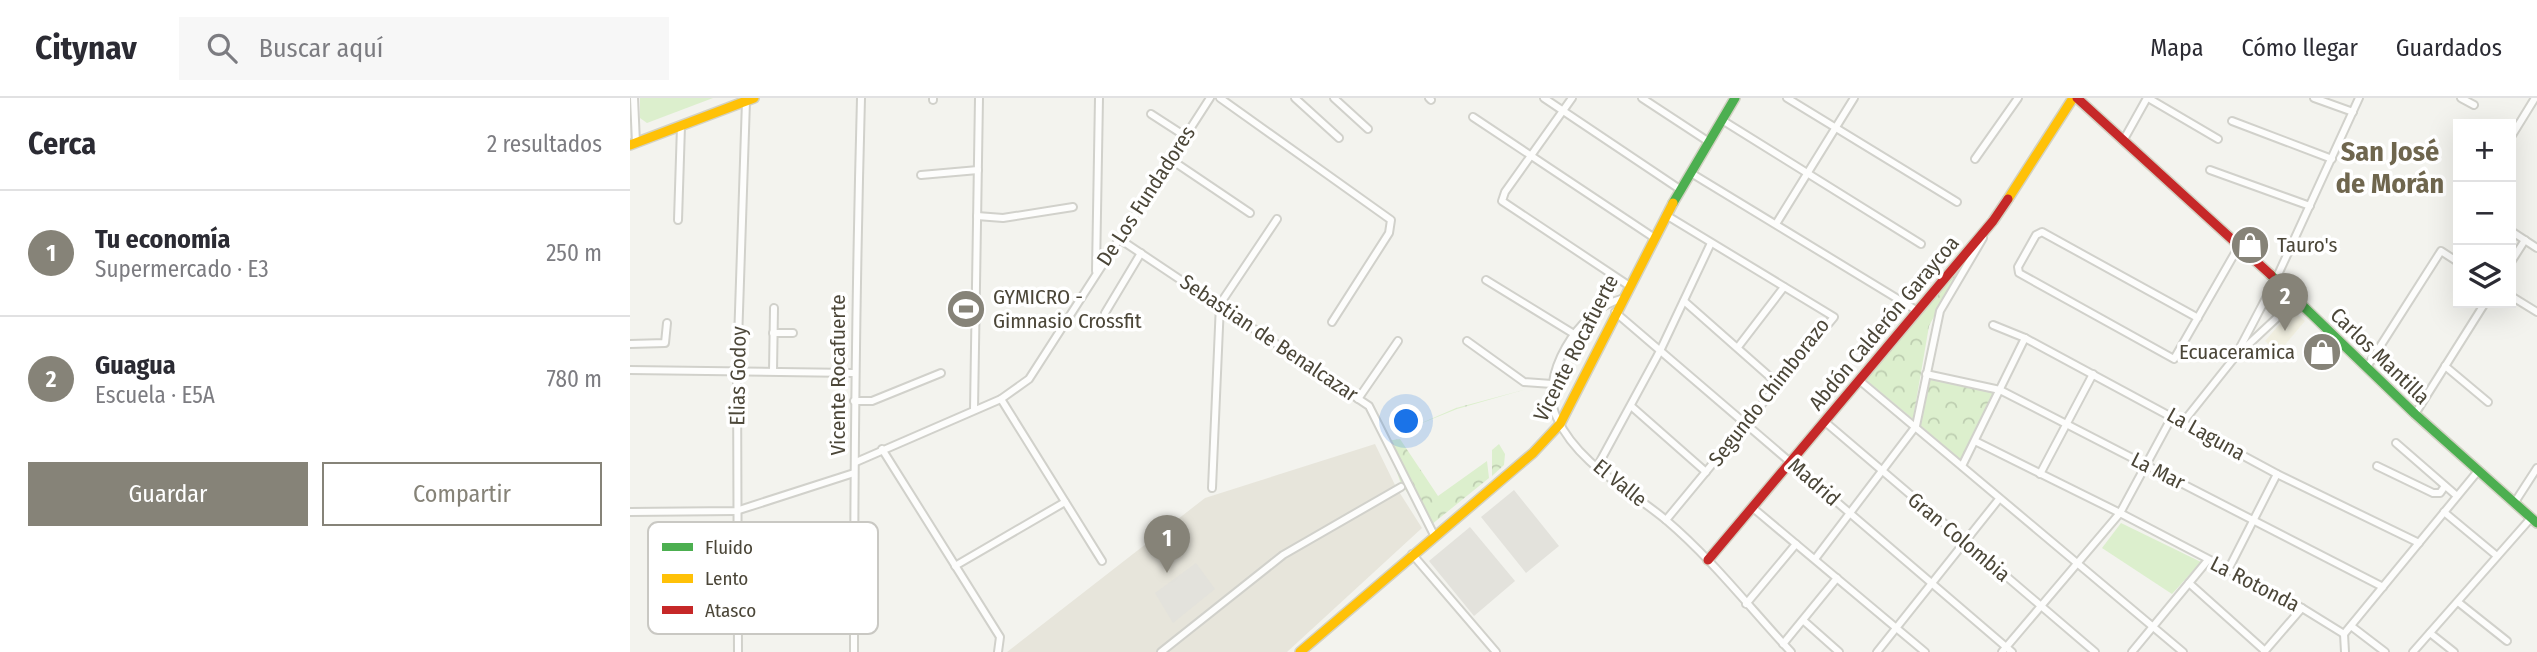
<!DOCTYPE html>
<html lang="es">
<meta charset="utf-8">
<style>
:root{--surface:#fff;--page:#f7f7f7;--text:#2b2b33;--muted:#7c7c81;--line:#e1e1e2;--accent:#868378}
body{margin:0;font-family:"Fira Sans Condensed",sans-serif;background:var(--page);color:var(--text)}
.controls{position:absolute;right:21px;top:21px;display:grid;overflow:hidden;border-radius:0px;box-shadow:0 7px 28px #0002}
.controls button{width:63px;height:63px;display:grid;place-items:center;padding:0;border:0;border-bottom:2px solid var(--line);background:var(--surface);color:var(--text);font:35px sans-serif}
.you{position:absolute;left:777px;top:324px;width:24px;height:24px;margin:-18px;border:5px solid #fff;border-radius:50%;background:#1a73e8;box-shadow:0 0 0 10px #1a73e833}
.badge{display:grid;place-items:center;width:46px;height:46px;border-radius:50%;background:var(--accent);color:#fff;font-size:23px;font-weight:700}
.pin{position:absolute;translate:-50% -58px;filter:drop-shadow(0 2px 4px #0008)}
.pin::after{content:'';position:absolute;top:37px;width:24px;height:21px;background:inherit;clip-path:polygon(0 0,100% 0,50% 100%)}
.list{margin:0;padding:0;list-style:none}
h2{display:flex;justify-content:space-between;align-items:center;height:91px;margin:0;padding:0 28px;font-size:30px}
h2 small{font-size:23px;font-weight:400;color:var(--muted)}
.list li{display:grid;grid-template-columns:46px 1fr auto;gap:21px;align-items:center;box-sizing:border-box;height:126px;padding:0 28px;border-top:2px solid var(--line)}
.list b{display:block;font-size:26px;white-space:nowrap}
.list p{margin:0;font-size:23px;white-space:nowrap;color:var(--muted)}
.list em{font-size:23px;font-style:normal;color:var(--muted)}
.actions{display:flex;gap:14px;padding:21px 28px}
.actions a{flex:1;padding:16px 0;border:2px solid var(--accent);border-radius:0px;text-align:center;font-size:24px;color:var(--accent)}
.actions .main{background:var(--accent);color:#fff}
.icon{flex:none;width:38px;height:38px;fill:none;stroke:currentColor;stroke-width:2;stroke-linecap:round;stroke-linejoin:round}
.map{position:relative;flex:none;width:1907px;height:554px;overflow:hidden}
header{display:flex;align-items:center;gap:42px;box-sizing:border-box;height:98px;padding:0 35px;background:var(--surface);border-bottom:2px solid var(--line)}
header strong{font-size:33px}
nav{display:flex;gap:38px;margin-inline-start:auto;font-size:24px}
.search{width:490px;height:63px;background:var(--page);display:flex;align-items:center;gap:18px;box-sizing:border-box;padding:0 24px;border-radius:0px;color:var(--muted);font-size:26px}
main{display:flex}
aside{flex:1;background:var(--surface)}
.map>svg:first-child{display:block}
.residential{fill:#e7e5db}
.education{fill:#f1efe0}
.park{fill:url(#park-crowns)}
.pitch{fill:#dcefcd}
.parking{fill:#e3e2dc}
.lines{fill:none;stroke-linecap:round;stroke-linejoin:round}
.street-casing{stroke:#d1d1cb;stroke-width:10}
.fast-casing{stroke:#d3d2c4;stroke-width:12}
.slow-casing{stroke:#d3d2c4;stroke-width:12}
.jam-casing{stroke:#d3d2c4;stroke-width:12}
.street{stroke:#fdfdfc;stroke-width:6}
.fast{stroke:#4caf50;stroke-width:9}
.slow{stroke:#ffc107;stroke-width:9}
.jam{stroke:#c62828;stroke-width:9}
.labels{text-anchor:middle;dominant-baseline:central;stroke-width:7;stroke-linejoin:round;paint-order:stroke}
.street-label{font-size:21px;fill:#4b4638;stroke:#fff}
.poi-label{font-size:21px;fill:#4b4638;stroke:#fff;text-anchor:start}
.district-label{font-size:28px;font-weight:bold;fill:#6f664e;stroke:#fff}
.key{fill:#fff;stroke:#c9c8c3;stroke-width:2}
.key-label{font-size:19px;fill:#4b4638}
</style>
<header>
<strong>Citynav</strong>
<div class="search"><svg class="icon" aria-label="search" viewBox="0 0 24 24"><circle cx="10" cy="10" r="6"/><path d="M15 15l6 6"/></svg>Buscar aquí</div>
<nav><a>Mapa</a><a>Cómo llegar</a><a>Guardados</a></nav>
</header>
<main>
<aside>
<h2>Cerca<small>2 resultados</small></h2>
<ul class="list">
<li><span class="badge">1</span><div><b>Tu economía</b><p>Supermercado · E3</p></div><em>250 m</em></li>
<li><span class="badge">2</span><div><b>Guagua</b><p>Escuela · E5A</p></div><em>780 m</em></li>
</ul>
<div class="actions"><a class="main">Guardar</a><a>Compartir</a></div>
</aside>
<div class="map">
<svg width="1907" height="554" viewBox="0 0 1907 554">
<defs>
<pattern id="park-crowns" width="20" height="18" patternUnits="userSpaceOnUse" patternTransform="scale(1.75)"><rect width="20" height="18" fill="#dcefcd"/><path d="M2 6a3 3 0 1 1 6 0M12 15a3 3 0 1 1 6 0" fill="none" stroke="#beceb1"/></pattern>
</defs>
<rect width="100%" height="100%" fill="#f3f3ee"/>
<!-- residential -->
<polygon class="residential" points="745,346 766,389 792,430 657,554 377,554 575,400"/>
<!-- education -->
<polygon class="education" points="1662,212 1675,223 1648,255 1635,243"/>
<!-- park -->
<g class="park">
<polygon points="1330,169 1299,228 1283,321 1235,281"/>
<polygon points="1299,279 1366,294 1331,362 1290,327"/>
<polygon points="904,289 827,311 780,330 826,310"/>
<polygon points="770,341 808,398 857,363 859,380 801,427 771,386 756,343"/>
<polygon points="869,346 875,356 874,367 862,378 862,352"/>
</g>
<!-- pitch -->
<g class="pitch">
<polygon points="10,0 83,0 17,25 10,20"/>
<polygon points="1491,425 1571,464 1542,496 1472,450"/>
</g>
<!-- parking -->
<g class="parking">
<polygon points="884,392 929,448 896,475 851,419"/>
<polygon points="840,429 885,483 844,518 799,463"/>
<polygon points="566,465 585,491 543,525 525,495"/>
</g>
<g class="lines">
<!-- street casing -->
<g class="street-casing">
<g id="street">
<polyline points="4,0 6,45"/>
<polyline points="590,0 761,122 759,135 702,224"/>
<polyline points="665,0 709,40"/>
<polyline points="704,0 738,31"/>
<polyline points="799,0 801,2"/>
<polyline points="914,0 1051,92"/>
<polyline points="942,0 875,94 872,103 998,187"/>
<polyline points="1012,0 1079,44"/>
<polyline points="1157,0 1327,104"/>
<polyline points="1518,0 1588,41"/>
<polyline points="1684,0 1723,14"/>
<polyline points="1831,0 1844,7"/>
<polyline points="303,2 303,0"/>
<polyline points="521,16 555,38"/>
<polyline points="843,19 1023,139"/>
<polyline points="1092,22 1291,146"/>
<polyline points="1602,23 1702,61"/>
<polyline points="1881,39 1905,0"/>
<polyline points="1493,43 1517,0"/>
<polyline points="540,61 620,115"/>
<polyline points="1345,61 1388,0"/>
<polyline points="1580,72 1680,108"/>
<polyline points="1061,75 1286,212"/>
<polyline points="291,77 348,72"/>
<polyline points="1036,117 1204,219 1036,422"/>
<polyline points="347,118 373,120 443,109"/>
<polyline points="48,122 51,28"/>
<polyline points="1146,126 1224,0"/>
<polyline points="1881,133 1907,150"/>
<polyline points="488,140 739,308 804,437"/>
<polyline points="1881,164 1895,142"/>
<polyline points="466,173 469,0"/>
<polyline points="856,182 944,236"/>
<polyline points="1881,198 1907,214"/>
<path d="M991,201C949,212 907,279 927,320C948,366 999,391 1036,422C1082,461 1120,510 1161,554"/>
<polyline points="1054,203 1148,286"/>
<polyline points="985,214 1382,554"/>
<polyline points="475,215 511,155"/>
<polyline points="1568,220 1412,134 1406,137 1388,169 1389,175 1544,261 1609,148"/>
<polyline points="1363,227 1395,240 1647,376 1789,445"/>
<polyline points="143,235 163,235"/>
<polyline points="837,243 894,284 922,286"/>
<polyline points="0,246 35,245 37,225"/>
<polyline points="1108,249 1154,189"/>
<polyline points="1605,259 1646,181 1729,0"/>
<polyline points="1815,268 1858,304"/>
<polyline points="1737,269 1811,153 1828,164"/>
<polyline points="0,272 223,275"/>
<polyline points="143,273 144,210"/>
<polyline points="1296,276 1370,292 1753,489"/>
<polyline points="1229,282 1553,554"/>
<polyline points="371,301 472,463"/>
<polyline points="728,301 768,243"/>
<polyline points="224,303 242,303 311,275"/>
<polyline points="1001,308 1076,374"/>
<polyline points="344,312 349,0"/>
<polyline points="1785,316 1855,205"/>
<polyline points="1194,323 1465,554"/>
<polyline points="1554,323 1605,259 1667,201"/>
<polyline points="1345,343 1490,415 1672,510 1714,536"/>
<polyline points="1766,345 1827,398"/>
<polyline points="252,351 370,539 368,554"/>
<polyline points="226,364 371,301 399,281 580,0"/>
<polyline points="1332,368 1395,240"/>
<polyline points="1747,368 1803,395 1810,395 1815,388"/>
<polyline points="967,369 1030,253 1081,145"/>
<polyline points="1410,376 1463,276"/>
<polyline points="582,390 590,206 647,121"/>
<polyline points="1885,404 1907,370"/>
<polyline points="1123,410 1295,554"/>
<polyline points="0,414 106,413 224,375"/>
<polyline points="1814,414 1867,458"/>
<polyline points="782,456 866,554"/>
<polyline points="1185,461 1286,328 1310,213 1353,140"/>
<polyline points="325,468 435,404"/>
<polyline points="1597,474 1647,376"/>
<polyline points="1559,485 1635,553"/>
<polyline points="1828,504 1877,543"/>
<polyline points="1116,506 1166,446"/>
<polyline points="1174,523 1209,554"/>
<polyline points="1721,528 1755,554"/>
<polyline points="1800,535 1824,554"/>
<polyline points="1714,536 1848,373"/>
<polyline points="1714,536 1715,554"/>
<polyline points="1153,546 1207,480"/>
<polyline points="108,554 107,273 116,3"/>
<path d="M224,554C224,369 226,185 231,0"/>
<polyline points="531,554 653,457 771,389"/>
<polyline points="1247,554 1369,401"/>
<polyline points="1372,554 1490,415 1543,317"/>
<polyline points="1502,554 1578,462"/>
<polyline points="1634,554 1672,510"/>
<polyline points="1783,554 1901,420"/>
</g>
</g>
<!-- fast casing -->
<g class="fast-casing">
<g id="fast">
<polyline points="1043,105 1105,0"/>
<polyline points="1641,177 1785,316 1907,425"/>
</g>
</g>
<!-- slow casing -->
<g class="slow-casing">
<g id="slow">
<polyline points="0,47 124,0"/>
<polyline points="1378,101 1443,0"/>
<polyline points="670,554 903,355 930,326 1043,105"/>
</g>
</g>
<!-- jam casing -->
<g class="jam-casing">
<g id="jam">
<polyline points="1447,0 1641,177"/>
<polyline points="1078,462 1363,123 1378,101"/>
</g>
</g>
<!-- street -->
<use href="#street" class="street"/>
<!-- fast -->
<use href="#fast" class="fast"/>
<!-- slow -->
<use href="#slow" class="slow"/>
<!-- jam -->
<use href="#jam" class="jam"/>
</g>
<!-- icons -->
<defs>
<g id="shop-disc" transform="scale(2.0125)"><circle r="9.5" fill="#868378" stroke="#fff"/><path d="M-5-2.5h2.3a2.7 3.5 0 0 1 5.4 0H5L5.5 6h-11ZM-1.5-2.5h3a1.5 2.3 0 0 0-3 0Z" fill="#fff"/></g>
<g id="stadium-disc" transform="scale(2.0125)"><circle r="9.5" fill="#868378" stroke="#fff"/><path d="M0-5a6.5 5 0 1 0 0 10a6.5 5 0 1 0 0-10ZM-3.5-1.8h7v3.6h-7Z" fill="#fff"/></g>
</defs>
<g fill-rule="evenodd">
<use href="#shop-disc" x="1620" y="147"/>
<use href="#stadium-disc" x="336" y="211"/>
<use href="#shop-disc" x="1692" y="254"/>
</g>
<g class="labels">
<!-- street labels -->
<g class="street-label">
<text transform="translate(516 98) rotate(-57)">De Los Fundadores</text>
<text transform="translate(1254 225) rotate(-50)">Abdón Calderón Garaycoa</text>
<text transform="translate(639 240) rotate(34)">Sebastian de Benalcazar</text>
<text transform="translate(946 250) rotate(-63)">Vicente Rocafuerte</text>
<text transform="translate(1750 258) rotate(44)">Carlos Mantilla</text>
<text transform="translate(208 277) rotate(-90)">Vicente Rocafuerte</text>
<text transform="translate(108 278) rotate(-89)">Elias Godoy</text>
<text transform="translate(1139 294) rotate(-52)">Segundo Chimborazo</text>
<text transform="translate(1576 336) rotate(29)">La Laguna</text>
<text transform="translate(1528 373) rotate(27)">La Mar</text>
<text transform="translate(1184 384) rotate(41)">Madrid</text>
<text transform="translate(990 385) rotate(39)">El Valle</text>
<text transform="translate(1329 439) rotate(40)">Gran Colombia</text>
<text transform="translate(1625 486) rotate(27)">La Rotonda</text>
</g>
<!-- poi labels -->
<g class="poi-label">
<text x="1647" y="147">Tauro's</text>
<text x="363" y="199">GYMICRO -<tspan x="363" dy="24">Gimnasio Crossfit</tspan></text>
<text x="1665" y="254" text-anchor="end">Ecuaceramica</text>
</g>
<!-- district labels -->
<g class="district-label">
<text x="1760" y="53">San José<tspan x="1760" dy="32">de Morán</tspan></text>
</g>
</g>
<!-- legend -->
<rect x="18" y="424" width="230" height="112" rx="10" class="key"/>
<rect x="32" y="445" width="31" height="8" fill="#4caf50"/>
<rect x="32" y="476" width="31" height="9" fill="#ffc107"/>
<rect x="32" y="508" width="31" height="8" fill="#c62828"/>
<g class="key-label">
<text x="75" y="456">Fluido</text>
<text x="75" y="487">Lento</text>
<text x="75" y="519">Atasco</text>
</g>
</svg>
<div class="controls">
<button>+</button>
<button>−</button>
<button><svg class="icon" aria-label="layers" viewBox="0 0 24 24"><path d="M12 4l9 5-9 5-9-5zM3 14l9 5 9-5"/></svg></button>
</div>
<div class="you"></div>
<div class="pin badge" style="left:537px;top:475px">1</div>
<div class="pin badge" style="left:1655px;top:233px">2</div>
</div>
</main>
